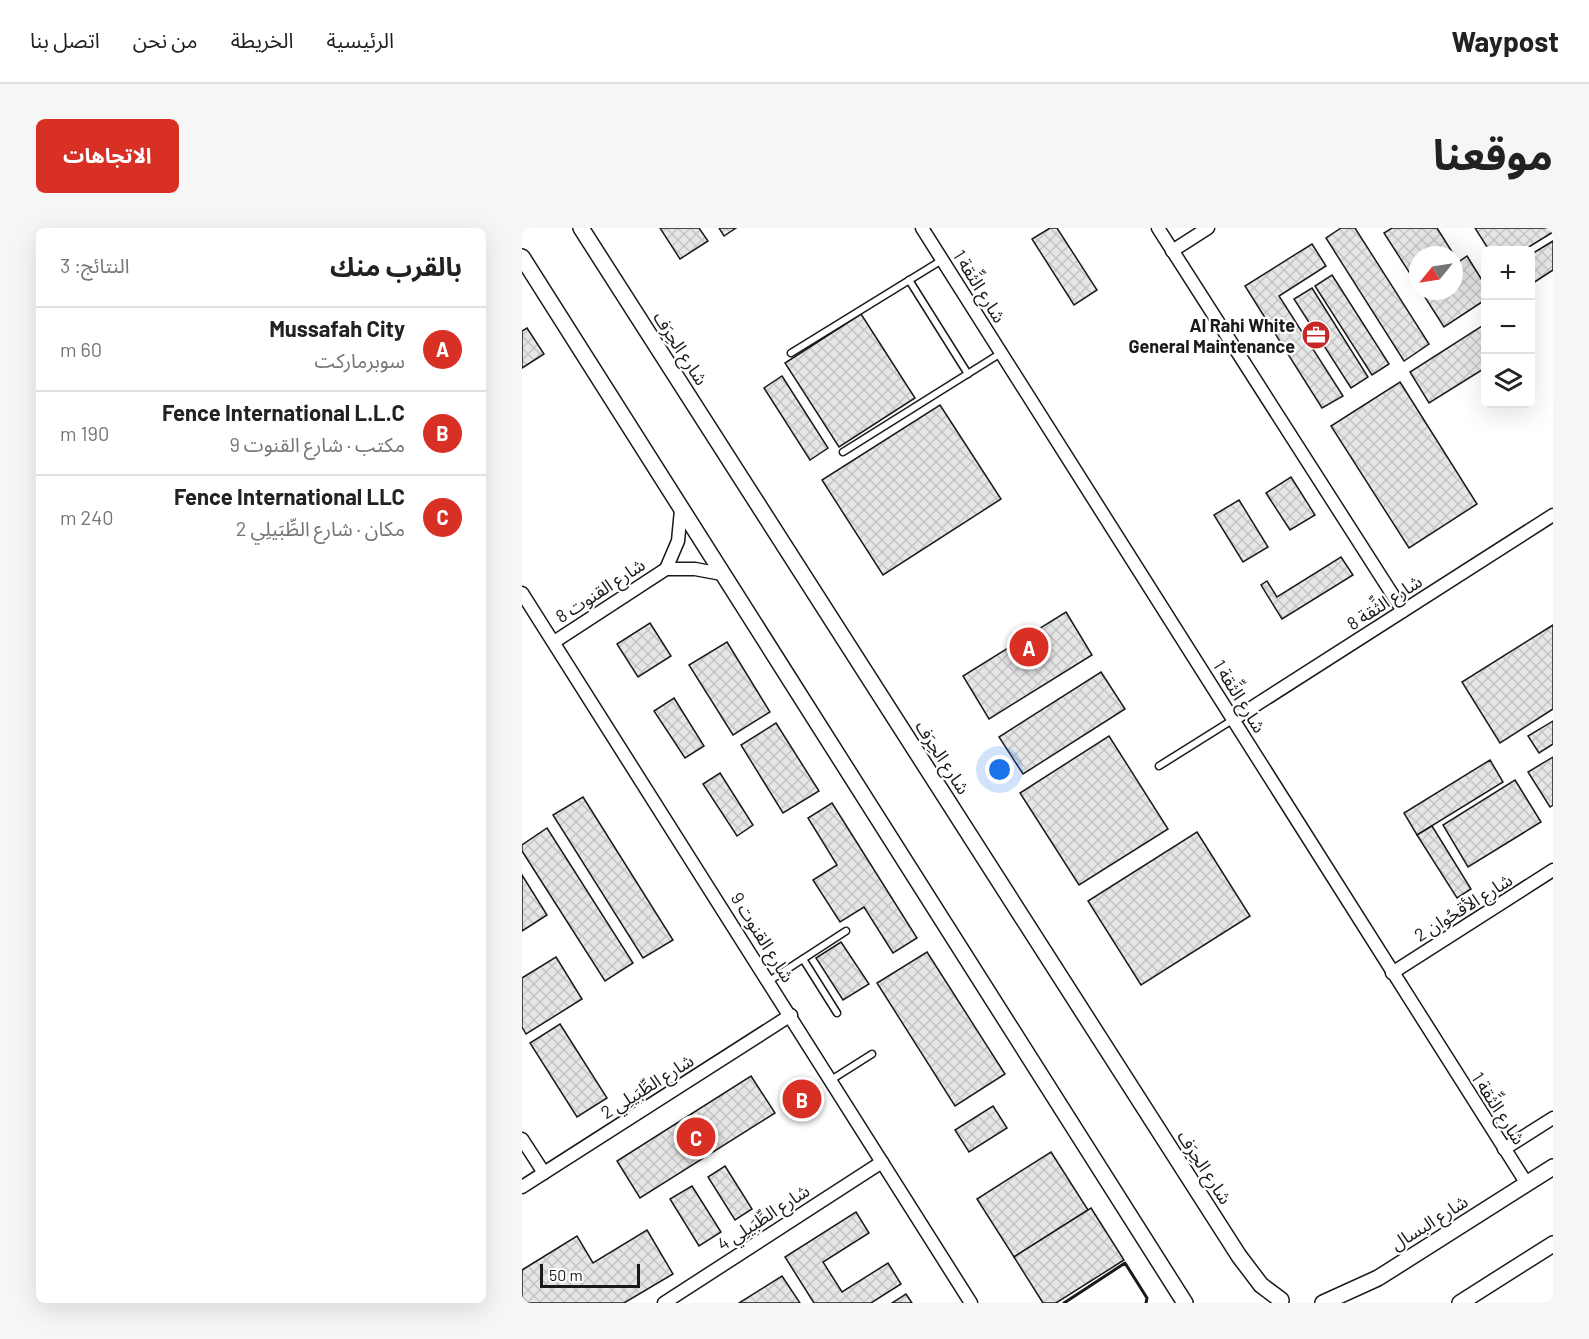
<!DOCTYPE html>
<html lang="ar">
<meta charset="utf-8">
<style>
:root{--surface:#fff;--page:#f6f6f6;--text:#222;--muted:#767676;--line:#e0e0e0;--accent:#d93025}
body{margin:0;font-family:Barlow,"Noto Sans Arabic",sans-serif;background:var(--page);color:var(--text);direction:rtl}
.controls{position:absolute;right:18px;top:18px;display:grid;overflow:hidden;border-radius:9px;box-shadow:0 6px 24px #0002}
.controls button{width:54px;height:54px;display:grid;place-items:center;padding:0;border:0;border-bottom:2px solid var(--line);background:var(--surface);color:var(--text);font:30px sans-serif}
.compass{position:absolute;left:887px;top:18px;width:54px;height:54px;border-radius:50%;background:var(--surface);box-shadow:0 6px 24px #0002;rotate:240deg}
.scale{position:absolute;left:18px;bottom:15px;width:100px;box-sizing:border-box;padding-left:6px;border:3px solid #1a1a1a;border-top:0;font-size:16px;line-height:21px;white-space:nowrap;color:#1a1a1a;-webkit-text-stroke:4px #fff;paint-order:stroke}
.you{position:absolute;left:478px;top:542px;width:21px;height:21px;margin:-15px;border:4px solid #fff;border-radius:50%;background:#1a73e8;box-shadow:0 0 0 9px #1a73e833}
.badge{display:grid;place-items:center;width:39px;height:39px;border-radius:50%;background:var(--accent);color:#fff;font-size:20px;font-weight:700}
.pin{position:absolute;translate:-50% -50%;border:3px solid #fff;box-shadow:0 2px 6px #0006}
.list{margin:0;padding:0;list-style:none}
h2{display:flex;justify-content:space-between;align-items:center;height:78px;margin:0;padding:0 24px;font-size:26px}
h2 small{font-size:20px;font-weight:400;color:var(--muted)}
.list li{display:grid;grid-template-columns:39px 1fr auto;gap:18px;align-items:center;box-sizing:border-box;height:84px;padding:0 24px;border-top:2px solid var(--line)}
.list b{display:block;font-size:22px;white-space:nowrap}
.list p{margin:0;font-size:20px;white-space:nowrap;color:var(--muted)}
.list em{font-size:20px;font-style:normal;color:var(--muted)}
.icon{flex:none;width:33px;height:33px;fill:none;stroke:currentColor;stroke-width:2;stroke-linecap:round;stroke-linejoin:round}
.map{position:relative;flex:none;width:1031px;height:1075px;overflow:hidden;direction:ltr;border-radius:9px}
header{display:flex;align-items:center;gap:36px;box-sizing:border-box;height:84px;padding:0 30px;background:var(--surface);border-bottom:2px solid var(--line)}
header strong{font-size:28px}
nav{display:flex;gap:33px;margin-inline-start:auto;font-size:21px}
.intro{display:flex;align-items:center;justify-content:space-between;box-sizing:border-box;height:144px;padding:0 36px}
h1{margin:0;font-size:42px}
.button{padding:15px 27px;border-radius:9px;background:var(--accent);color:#fff;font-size:21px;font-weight:700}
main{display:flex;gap:36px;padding:0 36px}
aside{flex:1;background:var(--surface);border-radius:9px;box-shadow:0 6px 24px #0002}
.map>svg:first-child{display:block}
.building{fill:url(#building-cross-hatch);stroke:#1a1a1a;stroke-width:1.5}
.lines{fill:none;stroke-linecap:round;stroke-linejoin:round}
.service-casing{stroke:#1a1a1a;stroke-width:9}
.minor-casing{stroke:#1a1a1a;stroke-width:15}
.tertiary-casing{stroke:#1a1a1a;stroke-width:18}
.service{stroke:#fff;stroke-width:6}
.minor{stroke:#fff;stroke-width:12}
.tertiary{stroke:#fff;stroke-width:15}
.wall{stroke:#1a1a1a;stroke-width:3}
.labels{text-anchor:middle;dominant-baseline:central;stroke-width:4.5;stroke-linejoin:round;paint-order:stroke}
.street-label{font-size:18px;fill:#1a1a1a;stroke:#fff}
.poi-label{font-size:18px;font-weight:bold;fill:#1a1a1a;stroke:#fff;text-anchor:end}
</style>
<header>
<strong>Waypost</strong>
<nav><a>الرئيسية</a><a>الخريطة</a><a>من نحن</a><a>اتصل بنا</a></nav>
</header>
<div class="intro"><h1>موقعنا</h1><a class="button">الاتجاهات</a></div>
<main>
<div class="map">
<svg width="1031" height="1075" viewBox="0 0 1031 1075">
<defs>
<pattern id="building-cross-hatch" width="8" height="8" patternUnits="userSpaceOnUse" patternTransform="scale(1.5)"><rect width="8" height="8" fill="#e6e6e6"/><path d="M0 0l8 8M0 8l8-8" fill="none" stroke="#c5c5c5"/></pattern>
</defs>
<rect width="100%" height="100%" fill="#fff"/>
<!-- building -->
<g class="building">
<polygon points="138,0 177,0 186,13 158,31"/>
<polygon points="197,0 214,0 202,8"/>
<polygon points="528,0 535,0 575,62 552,77 510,11"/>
<polygon points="819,0 833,0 907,116 882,133 804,10"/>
<polygon points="870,0 915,0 932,27 896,27 896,58 862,5"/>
<polygon points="953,0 1031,0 1031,4 1002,22 967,22"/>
<polygon points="1031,13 1031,42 1008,57 1008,27"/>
<polygon points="790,16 804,38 757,68 821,168 800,180 723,58"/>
<polygon points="945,28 963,57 963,72 922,99 899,63 932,63 932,37"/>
<polygon points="810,47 867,136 850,147 793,58"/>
<polygon points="790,60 846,149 829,160 772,71"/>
<polygon points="339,86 393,170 317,219 263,135"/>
<polygon points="963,96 963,140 907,175 888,144"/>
<polygon points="5,100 22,126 0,140 0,103"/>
<polygon points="260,148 306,220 288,232 242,160"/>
<polygon points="878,154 955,276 887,320 809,198"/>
<polygon points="418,177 479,271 361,347 300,252"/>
<polygon points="769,249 793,287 768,302 744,265"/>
<polygon points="717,272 746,319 721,334 692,287"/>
<polygon points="819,329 831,347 760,391 739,357 745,353 755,369"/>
<polygon points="544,384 570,427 467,491 441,448"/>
<polygon points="128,395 149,428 116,449 95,416"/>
<polygon points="1031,397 1031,481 978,515 940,454"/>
<polygon points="205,414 248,484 211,507 167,437"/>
<polygon points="579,444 603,481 501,546 477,509"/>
<polygon points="152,470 182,518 163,530 132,483"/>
<polygon points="1031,493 1031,516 1017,525 1006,508"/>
<polygon points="254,495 297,563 261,585 219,517"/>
<polygon points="587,508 646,601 557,657 498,565"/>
<polygon points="1031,529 1031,577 1028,579 1006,544"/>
<polygon points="968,532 981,554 895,607 882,585"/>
<polygon points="198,545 231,597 215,608 181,556"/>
<polygon points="993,552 1019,594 946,639 921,597"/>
<polygon points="61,569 151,712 121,730 31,587"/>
<polygon points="310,575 395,710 371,725 342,679 318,694 291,652 315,637 286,590"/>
<polygon points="910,598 949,661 935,670 895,607"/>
<polygon points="25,600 111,735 83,753 0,623 0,617"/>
<polygon points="675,604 728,688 619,757 566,673"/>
<polygon points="0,647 25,687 0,703"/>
<polygon points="319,714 347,756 321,772 294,730"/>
<polygon points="405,724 483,846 433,878 355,755"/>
<polygon points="34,729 60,771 4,806 0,799 0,750"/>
<polygon points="38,796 85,870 55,889 8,815"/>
<polygon points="229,848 253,885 118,970 95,933"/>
<polygon points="471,878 485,900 447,924 433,902"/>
<polygon points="529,924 566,982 492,1029 455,971"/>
<polygon points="203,938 230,981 213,992 186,949"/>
<polygon points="170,958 199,1004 177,1018 148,971"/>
<polygon points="569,980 602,1032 534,1075 521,1075 492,1029"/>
<polygon points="334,984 347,1005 301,1034 320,1064 366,1035 379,1056 349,1075 292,1075 263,1029"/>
<polygon points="125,1002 151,1046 102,1075 0,1075 0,1042 55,1008 71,1035"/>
<polygon points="260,1048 278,1075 217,1075"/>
<polygon points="384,1066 390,1075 370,1075"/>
</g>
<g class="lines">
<!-- service casing -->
<g class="service-casing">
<g id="service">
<polyline points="387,52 446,146"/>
<polyline points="269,125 420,32"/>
<polyline points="321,224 479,125"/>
<polyline points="637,538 712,491"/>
<polyline points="281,731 315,785"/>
<polyline points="247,753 324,703"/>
<polyline points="309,852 350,826"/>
</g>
</g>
<!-- minor casing -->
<g class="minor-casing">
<g id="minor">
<polyline points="400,0 1005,956"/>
<polyline points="636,0 881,383"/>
<polyline points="650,23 686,0"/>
<polyline points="144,341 156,313 159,282"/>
<polyline points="0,365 449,1075"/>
<polyline points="32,414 144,341 173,341 200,346"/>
<polyline points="712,491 1031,287"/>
<polyline points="870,745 1031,642"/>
<polyline points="0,911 22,945"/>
<polyline points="982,921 1031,890"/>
<polyline points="0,959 269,787"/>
<polyline points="142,1075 360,934"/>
</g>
</g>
<!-- tertiary casing -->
<g class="tertiary-casing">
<g id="tertiary">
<polyline points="59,0 717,1028 739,1057 759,1072"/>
<polyline points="0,29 663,1075"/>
<polyline points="801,1075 856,1050 1031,939"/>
<polyline points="938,1075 1031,1016"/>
</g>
</g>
<!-- service -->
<use href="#service" class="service"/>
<!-- minor -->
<use href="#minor" class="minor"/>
<!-- tertiary -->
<use href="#tertiary" class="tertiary"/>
<!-- wall -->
<polyline class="wall" points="542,1075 603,1035 625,1070 624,1075"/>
</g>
<!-- icons -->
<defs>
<g id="office-disc" transform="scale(1.5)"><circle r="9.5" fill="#c62828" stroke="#fff"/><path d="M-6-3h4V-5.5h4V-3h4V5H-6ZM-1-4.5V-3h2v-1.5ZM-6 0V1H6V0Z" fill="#fff"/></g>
</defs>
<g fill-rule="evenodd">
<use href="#office-disc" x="794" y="107"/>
</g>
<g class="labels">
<!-- street labels -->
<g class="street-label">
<text transform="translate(458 58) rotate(58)">شارع الثِّقة 1</text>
<text transform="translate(159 120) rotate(57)">شارع الحِرَف</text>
<text transform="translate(78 362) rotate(-33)">شارع القنوت 8</text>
<text transform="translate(862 374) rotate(-33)">شارع الثِّقة 8</text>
<text transform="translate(718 468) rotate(58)">شارع الثِّقة 1</text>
<text transform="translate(421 529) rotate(57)">شارع الحِرَف</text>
<text transform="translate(941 679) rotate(-32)">شارع الأقحُوان 2</text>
<text transform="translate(241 709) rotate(58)">شارع القنوت 9</text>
<text transform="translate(125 858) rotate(-32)">شارع الطِّبَيلِي 2</text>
<text transform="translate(977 880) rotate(57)">شارع الثِّقة 1</text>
<text transform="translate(683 939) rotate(57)">شارع الحِرَف</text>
<text transform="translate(241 989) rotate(-33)">شارع الطِّبَيلِي 4</text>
<text transform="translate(907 994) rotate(-32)">شارع البسال</text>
</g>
<!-- poi labels -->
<g class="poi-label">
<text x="773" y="97">Al Rahi White<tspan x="773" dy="21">General Maintenance</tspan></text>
</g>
</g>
</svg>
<div class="controls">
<button>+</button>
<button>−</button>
<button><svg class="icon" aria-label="layers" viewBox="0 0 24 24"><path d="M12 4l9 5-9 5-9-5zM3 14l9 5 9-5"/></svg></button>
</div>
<svg class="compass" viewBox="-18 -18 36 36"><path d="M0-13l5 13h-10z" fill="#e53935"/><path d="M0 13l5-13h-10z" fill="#767676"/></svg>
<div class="scale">50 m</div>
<div class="you"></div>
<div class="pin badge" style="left:507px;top:419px">A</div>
<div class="pin badge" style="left:280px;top:871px">B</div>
<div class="pin badge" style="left:174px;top:909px">C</div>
</div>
<aside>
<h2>بالقرب منك<small>النتائج: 3</small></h2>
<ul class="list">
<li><span class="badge">A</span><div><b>Mussafah City</b><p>سوبرماركت</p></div><em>60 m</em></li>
<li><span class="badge">B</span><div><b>Fence International L.L.C</b><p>مكتب · شارع القنوت 9</p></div><em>190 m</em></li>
<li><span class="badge">C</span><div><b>Fence International LLC</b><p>مكان · شارع الطِّبَيلِي 2</p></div><em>240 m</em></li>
</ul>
</aside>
</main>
